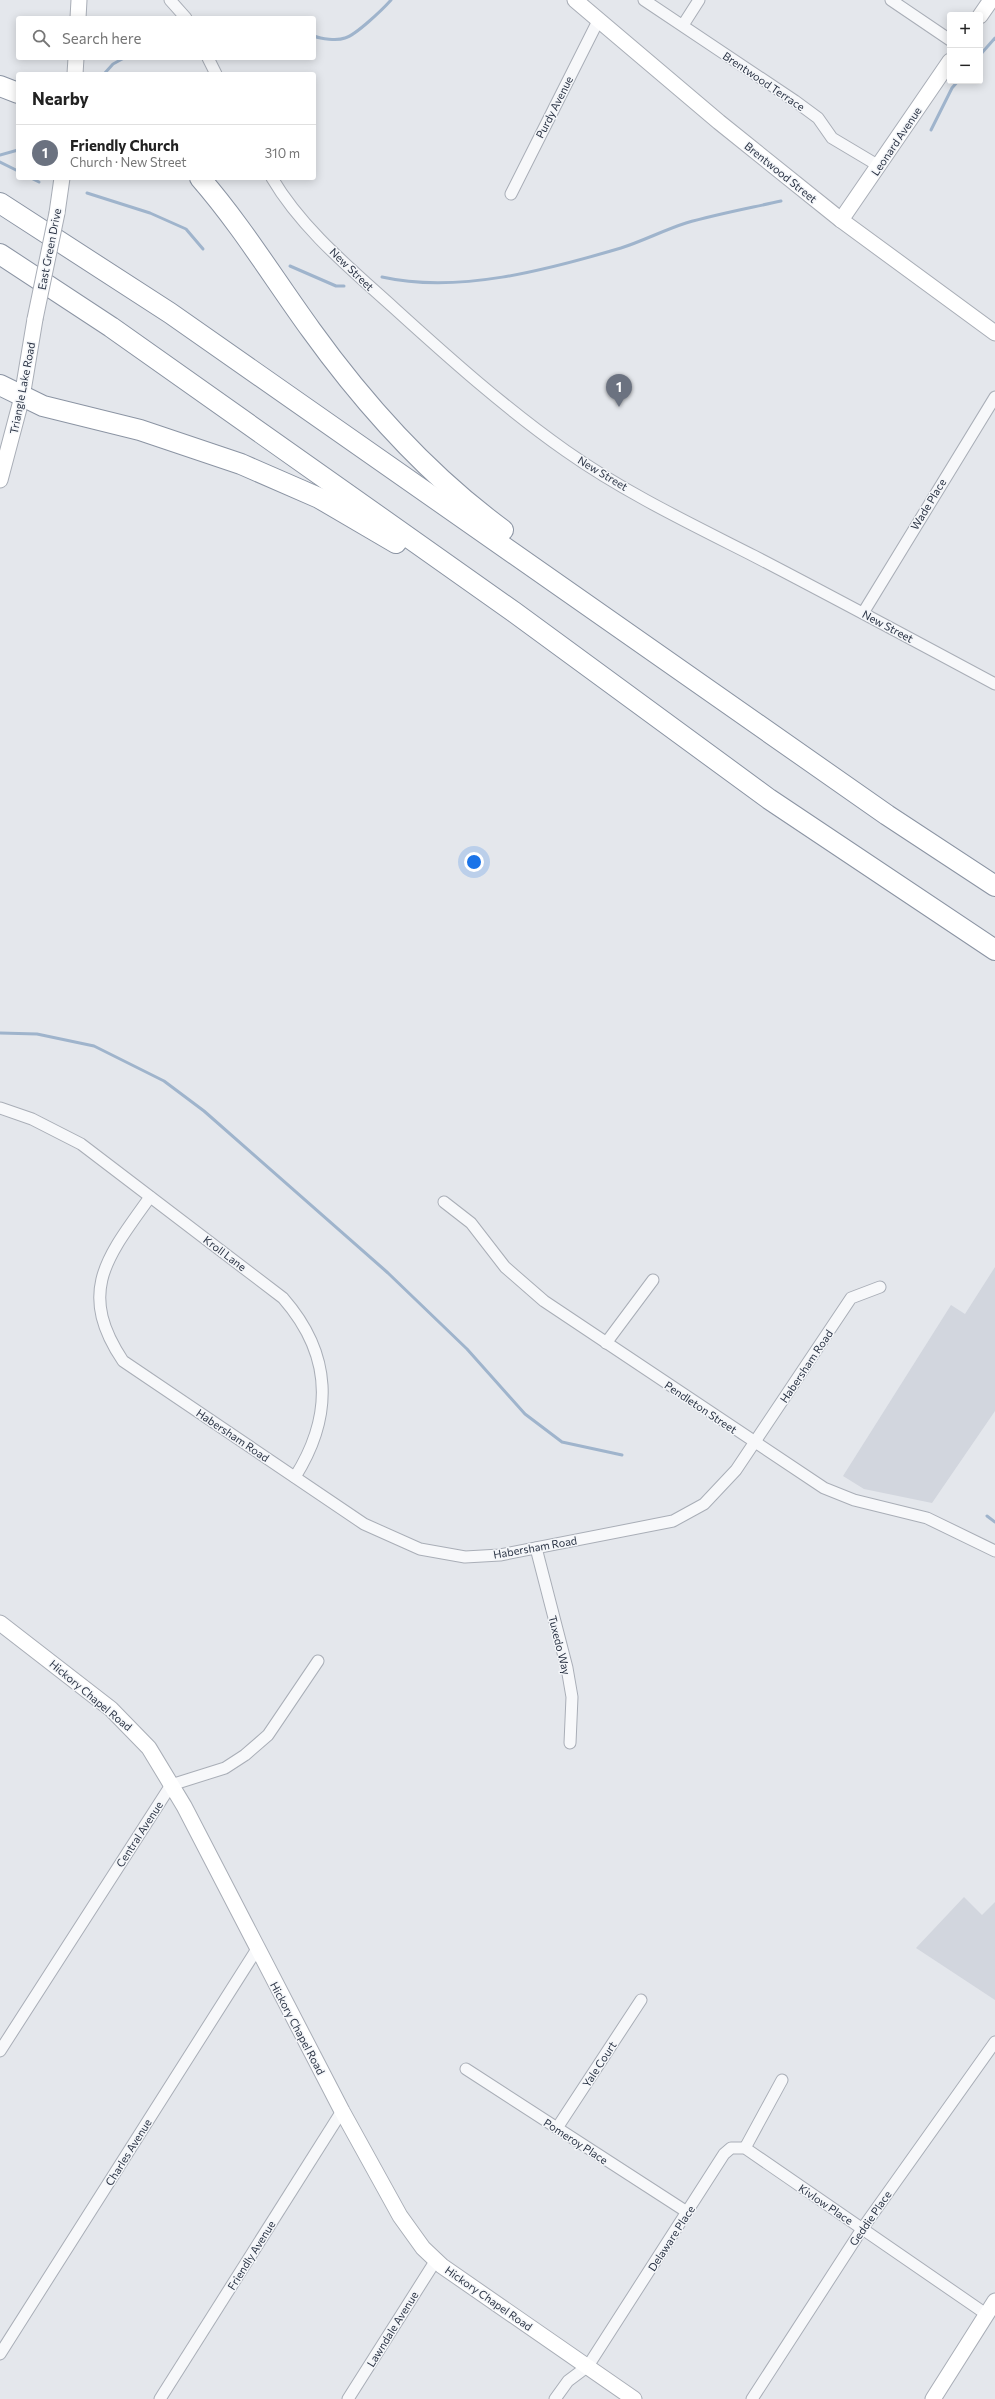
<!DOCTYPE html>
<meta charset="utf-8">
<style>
:root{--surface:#fff;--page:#f6f6f6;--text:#222;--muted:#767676;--line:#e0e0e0;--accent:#d1495b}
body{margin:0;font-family:Commissioner,sans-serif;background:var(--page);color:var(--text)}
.controls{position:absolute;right:12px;top:12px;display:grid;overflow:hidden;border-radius:4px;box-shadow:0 2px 10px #0003}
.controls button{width:36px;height:36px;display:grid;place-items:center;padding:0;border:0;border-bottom:1px solid var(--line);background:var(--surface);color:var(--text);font:20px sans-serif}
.you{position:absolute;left:474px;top:862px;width:14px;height:14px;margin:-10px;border:3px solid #fff;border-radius:50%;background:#1a73e8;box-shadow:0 0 0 6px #1a73e833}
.badge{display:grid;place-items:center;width:26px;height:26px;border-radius:50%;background:var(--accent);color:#fff;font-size:13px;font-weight:700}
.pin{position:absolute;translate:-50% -33px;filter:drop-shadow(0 1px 2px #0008)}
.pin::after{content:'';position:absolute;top:21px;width:14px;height:12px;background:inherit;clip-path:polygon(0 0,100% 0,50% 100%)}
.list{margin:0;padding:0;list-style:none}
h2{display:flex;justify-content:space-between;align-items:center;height:52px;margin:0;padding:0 16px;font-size:17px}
h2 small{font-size:13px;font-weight:400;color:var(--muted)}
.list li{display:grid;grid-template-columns:26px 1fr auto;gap:12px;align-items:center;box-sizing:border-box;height:56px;padding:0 16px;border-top:1px solid var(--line)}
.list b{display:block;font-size:15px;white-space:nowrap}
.list p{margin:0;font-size:13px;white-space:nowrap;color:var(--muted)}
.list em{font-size:13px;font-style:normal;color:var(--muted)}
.icon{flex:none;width:22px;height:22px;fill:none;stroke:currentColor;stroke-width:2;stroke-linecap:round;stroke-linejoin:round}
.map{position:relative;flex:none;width:995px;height:2399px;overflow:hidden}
.search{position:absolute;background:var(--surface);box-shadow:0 2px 10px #0003;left:16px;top:16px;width:300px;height:44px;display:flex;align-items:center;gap:10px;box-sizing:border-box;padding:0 14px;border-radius:4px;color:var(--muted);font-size:15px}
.panel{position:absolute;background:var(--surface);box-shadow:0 2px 10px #0003;left:16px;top:72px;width:300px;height:108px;border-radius:4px}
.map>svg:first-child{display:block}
.built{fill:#d2d6de}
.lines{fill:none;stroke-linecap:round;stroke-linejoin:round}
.stream{stroke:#9fb4cc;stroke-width:3}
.street-casing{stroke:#a9aeb7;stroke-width:13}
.secondary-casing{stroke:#a9aeb7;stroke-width:17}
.highway-casing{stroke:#8b94a3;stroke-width:22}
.street{stroke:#f7f8fa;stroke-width:11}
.secondary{stroke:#fff;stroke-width:15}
.highway{stroke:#fff;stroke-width:20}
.secondary-bridge-casing{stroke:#a9aeb7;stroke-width:17;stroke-linecap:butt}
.secondary-bridge{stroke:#fff;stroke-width:15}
.labels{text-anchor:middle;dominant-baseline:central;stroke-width:3;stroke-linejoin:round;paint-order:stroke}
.street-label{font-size:11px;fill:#2b3445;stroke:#f4f6f9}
</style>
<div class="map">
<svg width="995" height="2399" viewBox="0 0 995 2399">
<rect width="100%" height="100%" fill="#e4e7ec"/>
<!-- built -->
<g class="built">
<polygon points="995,1267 995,1411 932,1503 864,1489 843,1476 951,1305 965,1314"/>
<polygon points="964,1897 982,1915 995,1902 995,2000 916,1948"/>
</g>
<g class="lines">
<!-- stream -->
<g class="stream">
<path d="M314,36C321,39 337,41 345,38C356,35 383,9 391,0"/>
<polyline points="980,55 995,38"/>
<polyline points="104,74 113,64 124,58"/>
<polyline points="931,130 952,88 958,81"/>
<polyline points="0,155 18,150"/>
<polyline points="0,162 18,171"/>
<polyline points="31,178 39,182"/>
<polyline points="87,193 150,213 186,229 203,249"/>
<polyline points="290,266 336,286 344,286"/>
<path d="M382,277C458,294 547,270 621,248C643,241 664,230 686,223C717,214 750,208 781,201"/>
<polyline points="0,1033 37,1034 94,1046 164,1081 204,1111 388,1273 467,1349 525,1414 562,1442 622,1455"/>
<polyline points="987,1516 995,1522"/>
</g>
<!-- street casing -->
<g class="street-casing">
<g id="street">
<polyline points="170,0 186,18"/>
<polyline points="644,0 795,101 818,118 832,138 879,166"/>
<polyline points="891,0 950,40"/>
<polyline points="683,25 699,0"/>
<polyline points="208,58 216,74"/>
<path d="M272,178C302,229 351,269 394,308C449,358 505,408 566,451C624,492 691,524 754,556C835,598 915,641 995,684"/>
<polyline points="511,194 598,21"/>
<polyline points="863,613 995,397"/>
<path d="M0,1108L32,1119L81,1144L283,1298C332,1354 334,1415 295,1477"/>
<path d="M150,1197C108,1256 76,1291 123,1361L364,1524L420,1549L465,1557L500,1555L673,1521L704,1504L736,1470L851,1298L880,1287"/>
<polyline points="444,1202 471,1223 505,1267 544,1301 824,1488 854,1500 927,1518 995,1551"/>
<polyline points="606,1343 653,1280"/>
<polyline points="536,1548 567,1668 572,1697 570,1743"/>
<polyline points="0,2051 171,1785 225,1768 245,1755 268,1735 318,1661"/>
<polyline points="466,2069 687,2212"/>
<polyline points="557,2128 641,2000"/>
<polyline points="745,2148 782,2080"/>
<polyline points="0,2354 257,1949"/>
<polyline points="160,2399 342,2111"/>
<polyline points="348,2399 436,2260"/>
<polyline points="555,2399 568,2381 588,2366 724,2154 731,2148 745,2148 986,2314"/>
<polyline points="752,2399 862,2229 995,2042"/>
</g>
</g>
<!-- secondary casing -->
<g class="secondary-casing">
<g id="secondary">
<polyline points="575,0 719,122 841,220 995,333"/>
<polyline points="980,16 991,0"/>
<polyline points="78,18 79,0"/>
<polyline points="75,74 76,58"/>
<polyline points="57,213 62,178"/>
<polyline points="841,220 950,61"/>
<polyline points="0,480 22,397 35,319"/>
<polyline points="0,1623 111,1709 149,1748 184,1806 342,2111 400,2216 423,2248 442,2266 634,2399"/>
<polyline points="933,2399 995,2301"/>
</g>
</g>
<!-- highway casing -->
<g class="highway-casing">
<g id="highway">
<polyline points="0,86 18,93"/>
<path d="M200,178C241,225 274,279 311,330C365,405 428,475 503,530"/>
<polyline points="0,203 170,313 887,815 995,886"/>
<polyline points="0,254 111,327 514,612 769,799 995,950"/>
<polyline points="0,385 43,406 140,430 241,464 319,498 396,543"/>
</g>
</g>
<!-- street -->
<use href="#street" class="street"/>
<!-- secondary -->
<use href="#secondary" class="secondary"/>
<!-- highway -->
<use href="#highway" class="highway"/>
<!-- secondary-bridge casing -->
<g class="secondary-bridge-casing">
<polyline id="secondary-bridge" points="35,319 57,213"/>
</g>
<!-- secondary-bridge -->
<use href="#secondary-bridge" class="secondary-bridge"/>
</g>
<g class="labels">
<!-- street labels -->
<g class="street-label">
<text transform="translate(764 81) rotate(34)">Brentwood Terrace</text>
<text transform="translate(554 107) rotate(-63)">Purdy Avenue</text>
<text transform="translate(896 141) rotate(-56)">Leonard Avenue</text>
<text transform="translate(781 172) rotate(39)">Brentwood Street</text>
<text transform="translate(49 249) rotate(-79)">East Green Drive</text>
<text transform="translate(352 269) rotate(44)">New Street</text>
<text transform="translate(22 388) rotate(-79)">Triangle Lake Road</text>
<text transform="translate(603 473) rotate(31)">New Street</text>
<text transform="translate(928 504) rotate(-59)">Wade Place</text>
<text transform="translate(888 626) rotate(28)">New Street</text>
<text transform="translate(225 1253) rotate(37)">Kroll Lane</text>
<text transform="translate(806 1366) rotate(-56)">Habersham Road</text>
<text transform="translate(701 1407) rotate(34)">Pendleton Street</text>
<text transform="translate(233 1435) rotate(34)">Habersham Road</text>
<text transform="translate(535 1547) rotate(-10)">Habersham Road</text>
<text transform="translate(560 1645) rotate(76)">Tuxedo Way</text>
<text transform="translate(91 1695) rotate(40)">Hickory Chapel Road</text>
<text transform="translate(139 1834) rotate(-57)">Central Avenue</text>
<text transform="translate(298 2028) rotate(62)">Hickory Chapel Road</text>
<text transform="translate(599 2064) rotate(-57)">Yale Court</text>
<text transform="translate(576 2141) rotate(33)">Pomeroy Place</text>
<text transform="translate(128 2152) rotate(-58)">Charles Avenue</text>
<text transform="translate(826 2204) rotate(34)">Kivlow Place</text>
<text transform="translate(870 2218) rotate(-55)">Geddie Place</text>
<text transform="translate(671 2238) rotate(-57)">Delaware Place</text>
<text transform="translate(251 2255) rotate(-58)">Friendly Avenue</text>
<text transform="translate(489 2298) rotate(35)">Hickory Chapel Road</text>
<text transform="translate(392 2329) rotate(-58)">Lawndale Avenue</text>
</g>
</g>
</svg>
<div class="controls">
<button>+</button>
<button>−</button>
</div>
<div class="you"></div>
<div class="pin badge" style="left:619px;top:407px;background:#6b7280">1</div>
<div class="search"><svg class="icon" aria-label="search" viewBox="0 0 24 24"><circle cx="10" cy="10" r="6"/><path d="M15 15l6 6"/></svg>Search here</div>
<section class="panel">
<h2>Nearby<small></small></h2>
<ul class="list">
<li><span class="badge" style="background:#6b7280">1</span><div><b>Friendly Church</b><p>Church · New Street</p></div><em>310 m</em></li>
</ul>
</section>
</div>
